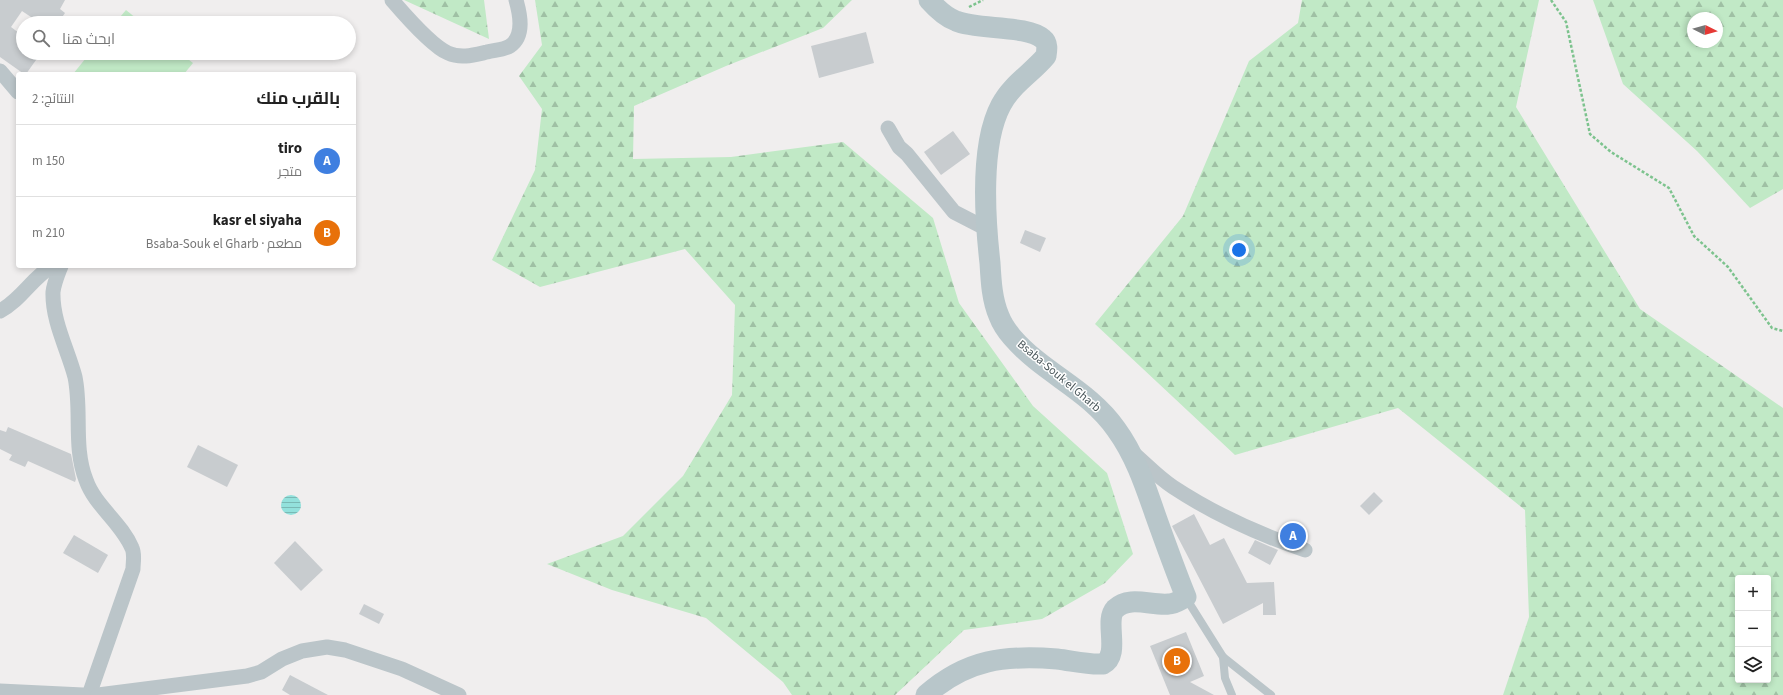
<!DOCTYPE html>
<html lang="ar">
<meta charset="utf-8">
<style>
:root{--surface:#fff;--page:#f6f6f6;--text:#222;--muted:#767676;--line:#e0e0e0;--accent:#d93025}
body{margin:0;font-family:"Source Sans 3",Cairo,sans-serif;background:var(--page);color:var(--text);direction:rtl}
.controls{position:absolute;right:12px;bottom:12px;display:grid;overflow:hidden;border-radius:4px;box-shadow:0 2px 6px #0003}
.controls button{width:36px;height:36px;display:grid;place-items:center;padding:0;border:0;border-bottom:1px solid var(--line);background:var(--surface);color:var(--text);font:20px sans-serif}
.compass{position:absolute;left:1687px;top:12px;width:36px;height:36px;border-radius:50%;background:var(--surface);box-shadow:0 2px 6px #0003;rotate:95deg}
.you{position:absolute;left:1239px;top:250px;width:14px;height:14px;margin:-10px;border:3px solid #fff;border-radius:50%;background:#1a73e8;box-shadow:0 0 0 6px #1a73e833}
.badge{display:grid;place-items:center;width:26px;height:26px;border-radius:50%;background:var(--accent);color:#fff;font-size:13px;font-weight:700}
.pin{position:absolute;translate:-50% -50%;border:2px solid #fff;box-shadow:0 1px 4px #0006}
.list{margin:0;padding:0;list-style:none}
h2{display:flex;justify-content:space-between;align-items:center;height:52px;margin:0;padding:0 16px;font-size:17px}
h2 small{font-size:13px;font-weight:400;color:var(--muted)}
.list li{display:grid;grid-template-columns:26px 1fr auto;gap:12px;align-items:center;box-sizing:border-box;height:72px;padding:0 16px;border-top:1px solid var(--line)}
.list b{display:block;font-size:15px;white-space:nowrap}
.list p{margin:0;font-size:13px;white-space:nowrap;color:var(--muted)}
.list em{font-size:13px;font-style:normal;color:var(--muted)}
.icon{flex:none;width:22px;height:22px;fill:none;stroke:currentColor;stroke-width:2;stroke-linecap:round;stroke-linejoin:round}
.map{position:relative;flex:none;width:1783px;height:695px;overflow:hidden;direction:ltr}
.search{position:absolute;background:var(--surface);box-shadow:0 2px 6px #0003;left:16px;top:16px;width:340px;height:44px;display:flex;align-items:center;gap:10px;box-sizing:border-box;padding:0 14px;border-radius:22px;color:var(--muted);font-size:15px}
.panel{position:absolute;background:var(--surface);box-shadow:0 2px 6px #0003;left:16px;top:72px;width:340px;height:196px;border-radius:4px;direction:rtl}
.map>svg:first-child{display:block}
.green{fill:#c1e9c6}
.forest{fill:url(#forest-firs);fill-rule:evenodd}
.water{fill:url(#water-rules)}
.building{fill:#c8cccf}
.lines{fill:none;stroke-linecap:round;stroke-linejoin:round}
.path{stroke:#7dc38e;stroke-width:2.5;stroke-dasharray:3 2;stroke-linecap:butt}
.lane{stroke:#bbc5c9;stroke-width:8}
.street{stroke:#bbc5c9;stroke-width:15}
.secondary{stroke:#b8c6ca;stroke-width:21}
.labels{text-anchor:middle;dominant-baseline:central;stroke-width:3;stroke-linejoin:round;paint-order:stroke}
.street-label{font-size:12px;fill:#485559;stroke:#fff}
</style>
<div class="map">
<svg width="1783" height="695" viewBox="0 0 1783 695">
<defs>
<pattern id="forest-firs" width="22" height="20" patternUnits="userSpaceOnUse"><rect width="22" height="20" fill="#c1e9c6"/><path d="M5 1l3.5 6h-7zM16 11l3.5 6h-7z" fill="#9fc0a4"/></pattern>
<pattern id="water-rules" width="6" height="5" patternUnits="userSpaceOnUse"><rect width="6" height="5" fill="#93e1dc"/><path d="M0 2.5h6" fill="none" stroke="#7ab9b5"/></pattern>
</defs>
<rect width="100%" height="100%" fill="#f0eeee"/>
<!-- green -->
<g class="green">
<polygon points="126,10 142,23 115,23"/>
<polygon points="90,53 180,53 193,63 184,74 73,74"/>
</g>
<!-- forest -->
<g class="forest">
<polygon points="404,0 484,0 489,39"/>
<polygon points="535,0 852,0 823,28 726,66 634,106 633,159 731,157 843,142 933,218 959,303 1033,406 1107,473 1133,554 1105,583 1042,619 964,630 895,695 792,695 783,682 706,618 612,590 547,564 623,536 683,476 732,395 735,305 685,249 540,287 492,260 535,170 542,109 519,76 542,45"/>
<path d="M1302,0H1539L1516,107L1640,309L1783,408V695H1503L1529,617L1525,510L1398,408L1235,455L1095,324L1183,216L1249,61L1298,23ZM1738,578H1768V680H1738Z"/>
<path d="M1593,0H1783V189L1750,208L1697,151L1623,84ZM1693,18H1717V42H1693Z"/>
</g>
<!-- water -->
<circle class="water" cx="291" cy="505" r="10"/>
<!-- building -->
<g class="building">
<polygon points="0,0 65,0 60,9 65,13 58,23 40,23 22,11 11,27 23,36 23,53 41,53 26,74 24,74 0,57"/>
<polygon points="866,32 874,63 819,78 811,46"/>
<polygon points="953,131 970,154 941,175 924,152"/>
<polygon points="1025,230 1046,238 1040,252 1020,243"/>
<polygon points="8,427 71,454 76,479 75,482 28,461 25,467 9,460 12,455 0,449 0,430 6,432"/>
<polygon points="198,445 238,465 227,487 187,467"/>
<polygon points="1374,492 1383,501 1369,515 1360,506"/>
<polygon points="1194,514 1210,545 1224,538 1247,583 1274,582 1276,615 1263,615 1263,603 1223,624 1172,526"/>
<polygon points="74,535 108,555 98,573 63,553"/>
<polygon points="1255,540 1278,550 1270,565 1248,553"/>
<polygon points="295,541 323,570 301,591 274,563"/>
<polygon points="364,604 384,614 379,624 359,614"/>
<polygon points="1186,632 1204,676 1190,682 1214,695 1170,695 1150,646"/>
<polygon points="290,675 328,695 290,695 282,690"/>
</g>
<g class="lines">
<!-- path -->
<g class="path">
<polyline points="1551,0 1566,22 1590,134 1611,152 1669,188 1694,236 1728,267 1772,328 1783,331"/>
<polyline points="969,7 983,0"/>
</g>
<!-- lane -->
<g class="lane">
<polyline points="1186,598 1223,657 1271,695"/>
<polyline points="1223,657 1225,678 1232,695"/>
</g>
<!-- street -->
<g class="street">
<path d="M392,0C404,14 432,46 448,53C461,59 474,55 487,52C494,50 504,50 510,46C525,36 520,14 516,0"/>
<polyline points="0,71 18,92"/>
<polyline points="888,128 899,147 907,154 954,212 987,229"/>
<path d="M61,266C58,274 54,283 53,292C52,321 68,350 75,377C82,411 73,447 86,480C95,506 121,522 132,548C135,554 133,562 133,569L89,695"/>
<path d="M0,311C21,300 32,278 52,266"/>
<path d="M1133,453C1146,464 1159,478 1173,487C1214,514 1258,534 1305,550"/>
<polyline points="0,691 83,695"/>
<polyline points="98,695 247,676 261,672 282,659 302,651 327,647 345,650 402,669 459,695"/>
</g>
<!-- secondary -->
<path class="secondary" d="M926,695C967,659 1005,655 1057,659C1073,661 1088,665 1103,664C1121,655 1104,621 1115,609C1130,595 1151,606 1169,604C1175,604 1180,600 1186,597C1175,570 1165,542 1155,514C1145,485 1135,455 1116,429C1088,389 1044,374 1012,337C1007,331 1002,324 999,316C992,300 991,281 990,263C985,219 980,144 1001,105C1012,84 1032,73 1046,56C1047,50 1048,43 1043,39C1028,25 977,30 956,21C945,17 937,9 929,0"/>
</g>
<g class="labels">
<!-- street labels -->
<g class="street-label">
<text transform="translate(1059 376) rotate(40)">Bsaba-Souk el Gharb</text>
</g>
</g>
</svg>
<div class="controls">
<button>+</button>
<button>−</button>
<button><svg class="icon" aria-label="layers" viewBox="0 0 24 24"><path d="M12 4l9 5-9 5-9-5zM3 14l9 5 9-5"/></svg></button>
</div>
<svg class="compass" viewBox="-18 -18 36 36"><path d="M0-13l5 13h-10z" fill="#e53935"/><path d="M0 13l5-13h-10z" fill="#767676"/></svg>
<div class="you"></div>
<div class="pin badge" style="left:1293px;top:536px;background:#3f7fe0">A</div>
<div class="pin badge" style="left:1177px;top:661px;background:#e8710a">B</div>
<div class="search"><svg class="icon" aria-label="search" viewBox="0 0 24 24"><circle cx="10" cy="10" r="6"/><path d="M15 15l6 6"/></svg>ابحث هنا</div>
<section class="panel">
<h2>بالقرب منك<small>النتائج: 2</small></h2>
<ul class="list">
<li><span class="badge" style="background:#3f7fe0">A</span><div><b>tiro</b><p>متجر</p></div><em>150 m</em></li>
<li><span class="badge" style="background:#e8710a">B</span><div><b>kasr el siyaha</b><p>مطعم · Bsaba-Souk el Gharb</p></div><em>210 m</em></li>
</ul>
</section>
</div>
